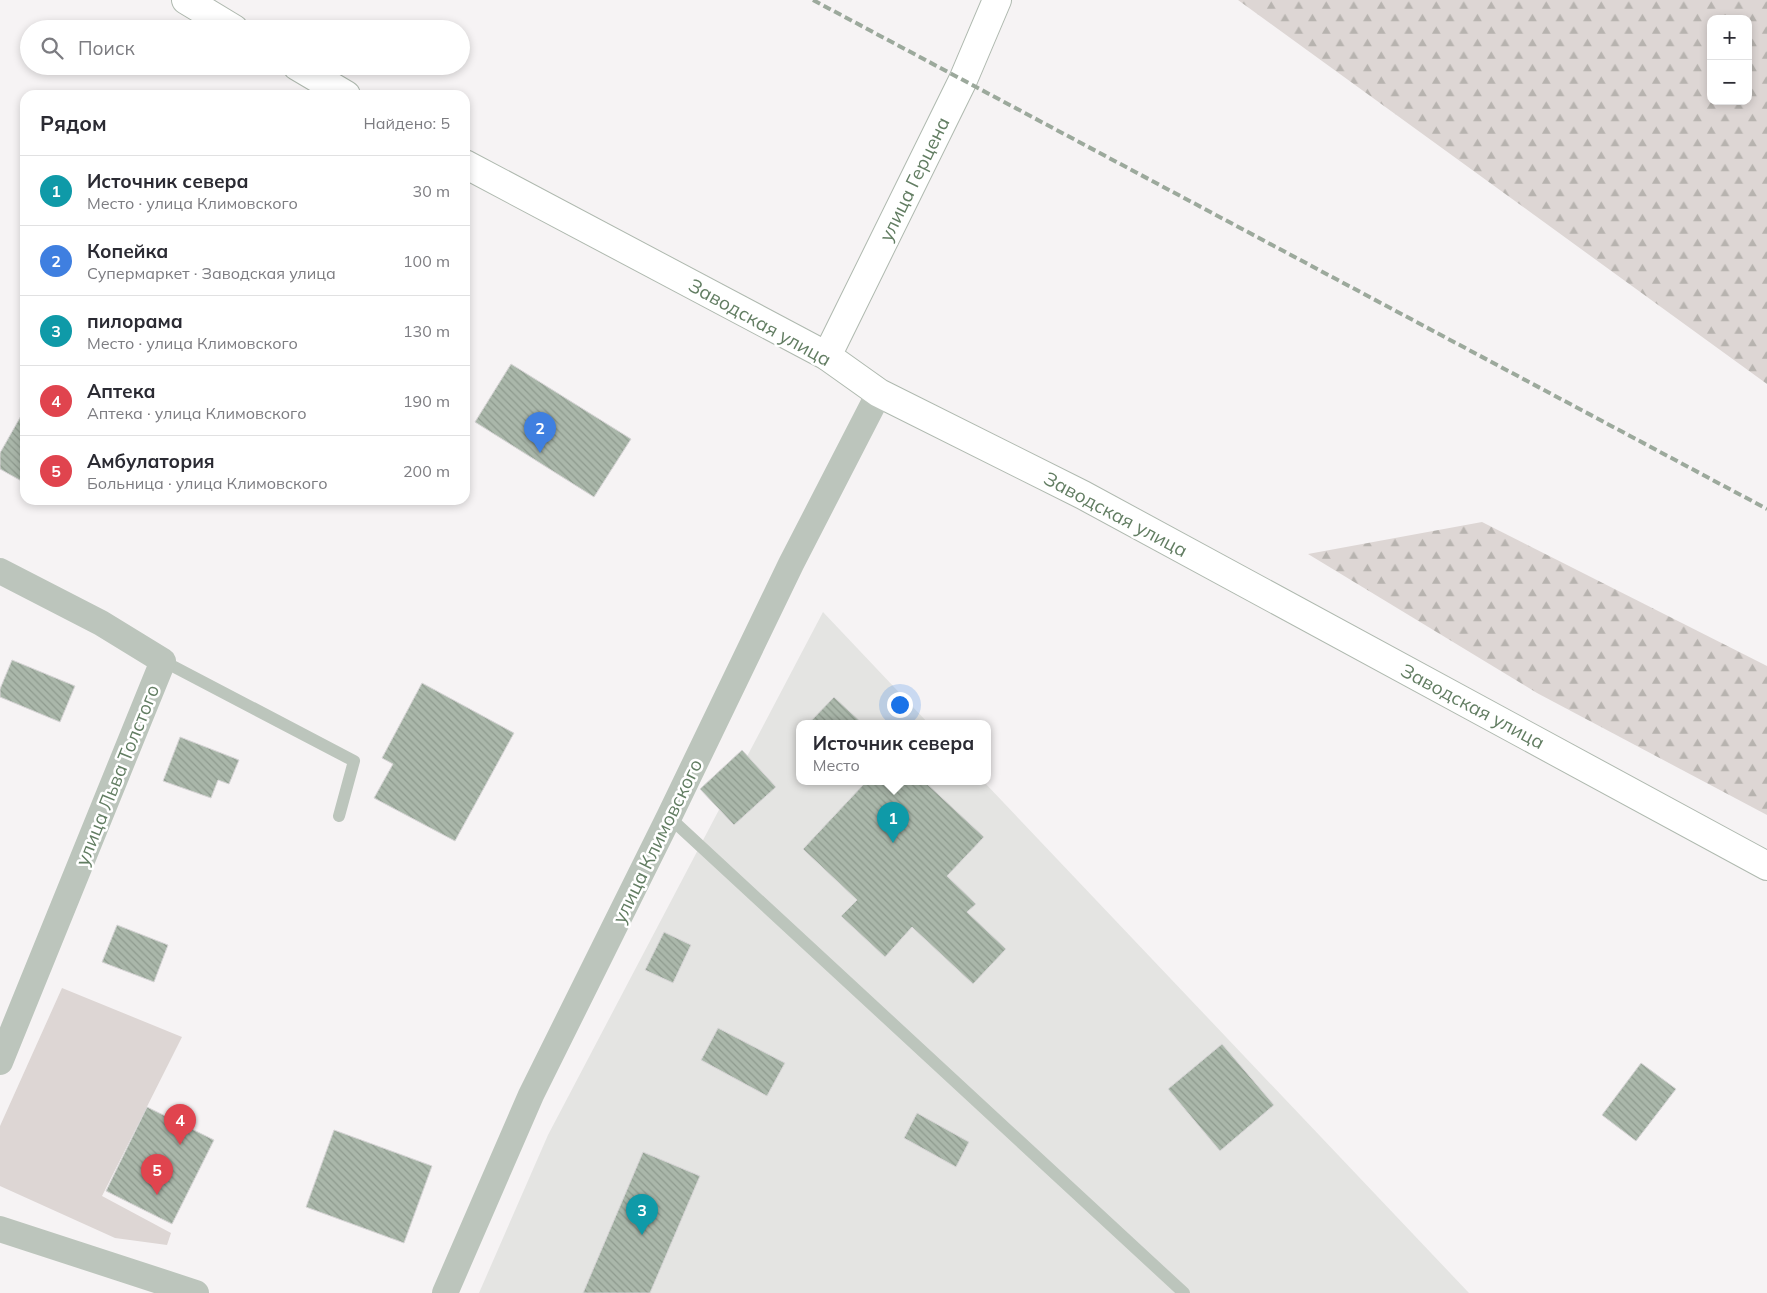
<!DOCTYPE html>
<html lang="ru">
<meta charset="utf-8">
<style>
:root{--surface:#fff;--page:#f2f2f3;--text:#2b2b33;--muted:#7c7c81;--line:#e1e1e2;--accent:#bb2ade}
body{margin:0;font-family:Mulish,sans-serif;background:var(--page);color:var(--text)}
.controls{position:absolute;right:15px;top:15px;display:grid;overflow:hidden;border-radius:10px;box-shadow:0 2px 8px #0003}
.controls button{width:45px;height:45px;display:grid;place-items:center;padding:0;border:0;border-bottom:1px solid var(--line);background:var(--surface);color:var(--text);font:25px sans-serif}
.you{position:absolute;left:899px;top:704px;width:18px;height:18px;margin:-12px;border:4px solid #fff;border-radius:50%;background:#1a73e8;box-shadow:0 0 0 8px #1a73e833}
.badge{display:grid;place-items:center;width:32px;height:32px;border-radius:50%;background:var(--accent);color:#fff;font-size:16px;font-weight:700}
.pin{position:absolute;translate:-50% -41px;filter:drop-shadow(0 1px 2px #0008)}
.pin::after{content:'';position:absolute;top:26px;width:18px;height:15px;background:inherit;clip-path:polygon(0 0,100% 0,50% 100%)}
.popup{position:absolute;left:796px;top:720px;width:195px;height:65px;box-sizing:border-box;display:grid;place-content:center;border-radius:10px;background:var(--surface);filter:drop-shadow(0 1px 4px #0005);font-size:16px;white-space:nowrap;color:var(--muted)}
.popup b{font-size:19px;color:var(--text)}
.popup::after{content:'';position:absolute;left:50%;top:100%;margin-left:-10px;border:10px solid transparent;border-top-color:var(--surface)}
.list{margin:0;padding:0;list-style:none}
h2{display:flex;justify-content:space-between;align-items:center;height:65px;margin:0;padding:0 20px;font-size:21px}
h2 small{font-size:16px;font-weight:400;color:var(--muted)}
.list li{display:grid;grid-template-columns:32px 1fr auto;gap:15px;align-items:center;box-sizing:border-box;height:70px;padding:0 20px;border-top:1px solid var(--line)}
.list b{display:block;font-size:19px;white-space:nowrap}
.list p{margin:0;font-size:16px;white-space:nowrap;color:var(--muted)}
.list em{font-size:16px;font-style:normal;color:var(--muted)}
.icon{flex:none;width:28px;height:28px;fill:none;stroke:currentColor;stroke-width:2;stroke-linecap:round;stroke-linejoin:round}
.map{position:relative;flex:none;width:1767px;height:1293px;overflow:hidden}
.search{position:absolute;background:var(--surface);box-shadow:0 2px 8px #0003;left:20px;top:20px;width:450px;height:55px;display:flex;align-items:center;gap:12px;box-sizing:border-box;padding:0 18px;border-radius:28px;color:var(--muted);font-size:19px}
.panel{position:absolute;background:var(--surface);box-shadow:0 2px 8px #0003;left:20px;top:90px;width:450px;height:415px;border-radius:15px}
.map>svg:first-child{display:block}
.built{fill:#e4e4e2}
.green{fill:#ddd6d4}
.forest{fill:url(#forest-firs);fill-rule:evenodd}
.building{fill:url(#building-back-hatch);stroke:#d7d5d6}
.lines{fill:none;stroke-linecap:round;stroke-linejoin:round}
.secondary-casing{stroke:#afb9af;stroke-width:30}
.lane{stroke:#bcc5bc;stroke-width:12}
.street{stroke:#bcc5bc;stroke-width:26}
.secondary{stroke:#fff;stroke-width:28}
.rail{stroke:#9ca99c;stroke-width:4;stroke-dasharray:8 4;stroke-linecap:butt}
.labels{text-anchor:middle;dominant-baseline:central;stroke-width:5;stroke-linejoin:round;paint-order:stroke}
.street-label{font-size:19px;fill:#627d62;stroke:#fff}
</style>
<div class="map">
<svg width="1767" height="1293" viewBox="0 0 1767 1293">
<defs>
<pattern id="forest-firs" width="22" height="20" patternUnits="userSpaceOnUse" patternTransform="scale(1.25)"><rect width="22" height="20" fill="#ddd6d4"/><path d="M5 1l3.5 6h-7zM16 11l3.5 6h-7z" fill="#b7b3af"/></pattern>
<pattern id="building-back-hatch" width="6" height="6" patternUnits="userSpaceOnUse" patternTransform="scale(1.25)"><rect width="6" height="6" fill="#aab7aa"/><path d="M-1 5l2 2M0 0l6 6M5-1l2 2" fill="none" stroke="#8e9a8e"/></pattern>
</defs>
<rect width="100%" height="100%" fill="#f6f3f4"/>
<!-- built -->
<polygon class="built" points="823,612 929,724 799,724 799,782 984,782 1469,1293 479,1293 548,1135"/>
<!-- green -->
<polygon class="green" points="62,988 182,1037 102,1196 171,1233 167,1245 115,1238 0,1186 0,1126"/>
<!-- forest -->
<g class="forest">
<path d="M1238,0H1767V384ZM1711,19H1748V101H1711Z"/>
<polygon points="1482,522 1767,666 1767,815 1537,693 1308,554"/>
</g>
<!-- building -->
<g class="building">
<polygon points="511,364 631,439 594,497 475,422"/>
<polygon points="22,414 25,416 25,483 0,469 0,453"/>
<polygon points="12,660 75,686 60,722 0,697 0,689"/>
<polygon points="422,683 514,733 455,841 374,798 393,764 382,758"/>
<polygon points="834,697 863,724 808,724"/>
<polygon points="180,737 239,760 229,784 218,780 211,798 163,781"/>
<polygon points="742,750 776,787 734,825 700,789"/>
<polygon points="860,782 925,782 984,837 947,876 976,904 967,912 1006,949 973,984 912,927 885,957 841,916 857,900 803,849 863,785"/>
<polygon points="117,925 168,945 154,982 102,962"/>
<polygon points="664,932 691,945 673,983 645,970"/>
<polygon points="718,1028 785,1063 767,1096 701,1060"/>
<polygon points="1222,1044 1274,1105 1220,1151 1168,1089"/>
<polygon points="1641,1063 1676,1089 1636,1141 1602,1115"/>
<polygon points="147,1107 214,1140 172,1224 106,1191"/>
<polygon points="917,1113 969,1142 956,1167 904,1138"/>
<polygon points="334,1130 432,1166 404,1243 306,1207"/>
<polygon points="643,1152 700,1176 650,1293 583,1293"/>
</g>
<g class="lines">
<!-- secondary casing -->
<g class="secondary-casing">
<g id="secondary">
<polyline points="186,0 234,29"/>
<polyline points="297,66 346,95"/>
<polyline points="465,164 827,356 879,393 1083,495 1767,866"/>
<polyline points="827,356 963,80 997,0"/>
</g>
</g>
<!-- lane -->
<g class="lane">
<polyline points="163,661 354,761 339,816"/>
<polyline points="669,817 1184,1293"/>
</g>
<!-- street -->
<g class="street">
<polyline points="0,571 101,623 163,661 0,1062"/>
<polyline points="0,1229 196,1293"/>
<polyline points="445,1293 531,1095 669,817 791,564 879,393"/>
</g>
<!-- secondary -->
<use href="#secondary" class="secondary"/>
<!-- rail -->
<polyline class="rail" points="813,0 1767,509"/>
</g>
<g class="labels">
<!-- street labels -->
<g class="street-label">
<text transform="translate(914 179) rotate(-64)">улица Герцена</text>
<text transform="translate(760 322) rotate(29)">Заводская улица</text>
<text transform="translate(1116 514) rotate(28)">Заводская улица</text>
<text transform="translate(1473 706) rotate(28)">Заводская улица</text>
<text transform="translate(117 775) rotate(-68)">улица Льва Толстого</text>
<text transform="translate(657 841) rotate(-64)">улица Климовского</text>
</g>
</g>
</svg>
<div class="controls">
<button>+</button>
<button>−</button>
</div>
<div class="you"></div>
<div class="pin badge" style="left:893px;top:843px;background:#0f9aa8">1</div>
<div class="popup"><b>Источник севера</b>Место</div>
<div class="pin badge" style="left:540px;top:453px;background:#3f7fe0">2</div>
<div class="pin badge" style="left:642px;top:1235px;background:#0f9aa8">3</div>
<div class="pin badge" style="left:180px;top:1145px;background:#e0444e">4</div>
<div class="pin badge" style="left:157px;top:1195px;background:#e0444e">5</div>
<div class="search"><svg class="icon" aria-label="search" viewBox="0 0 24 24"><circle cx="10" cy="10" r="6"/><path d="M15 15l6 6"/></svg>Поиск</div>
<section class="panel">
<h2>Рядом<small>Найдено: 5</small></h2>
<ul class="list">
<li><span class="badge" style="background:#0f9aa8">1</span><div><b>Источник севера</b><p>Место · улица Климовского</p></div><em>30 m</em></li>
<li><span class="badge" style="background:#3f7fe0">2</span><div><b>Копейка</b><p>Супермаркет · Заводская улица</p></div><em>100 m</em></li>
<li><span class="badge" style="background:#0f9aa8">3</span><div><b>пилорама</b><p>Место · улица Климовского</p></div><em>130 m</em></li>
<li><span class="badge" style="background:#e0444e">4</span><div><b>Аптека</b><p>Аптека · улица Климовского</p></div><em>190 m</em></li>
<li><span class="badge" style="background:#e0444e">5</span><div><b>Амбулатория</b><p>Больница · улица Климовского</p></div><em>200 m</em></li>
</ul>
</section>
</div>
